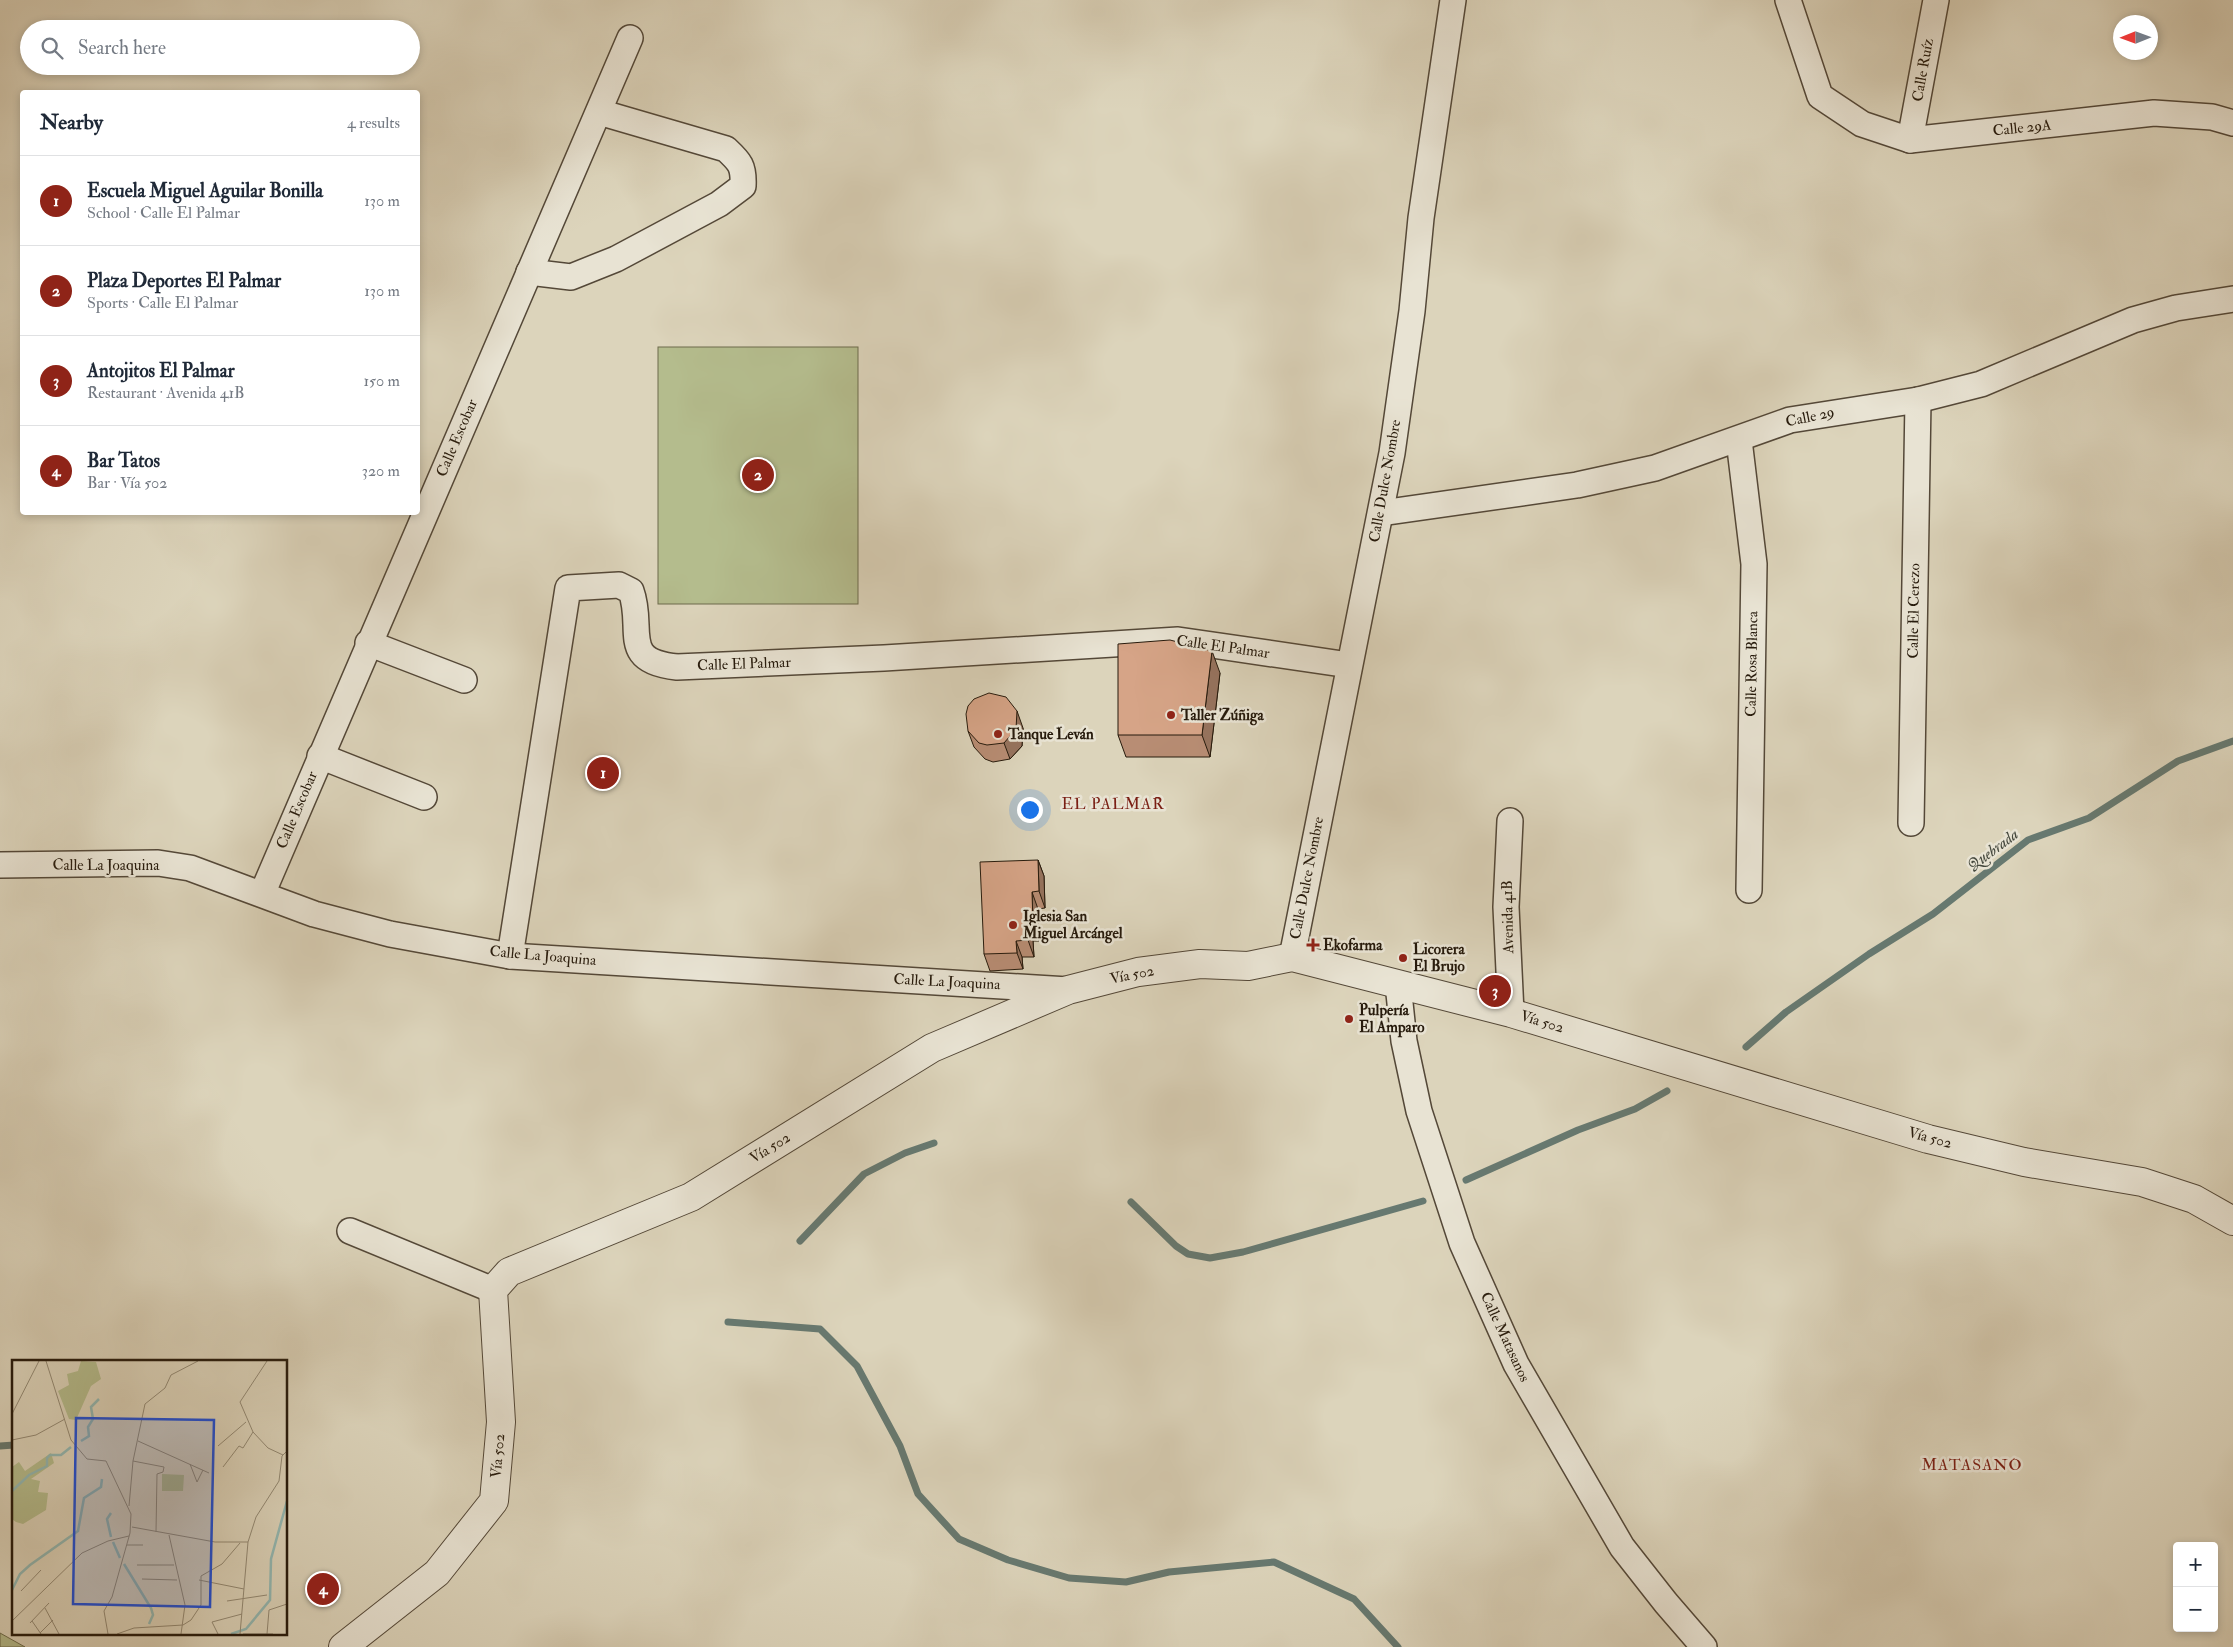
<!DOCTYPE html>
<meta charset="utf-8">
<style>
:root{--surface:#fff;--page:#f2f2f3;--text:#1f2937;--muted:#747a83;--line:#e0e1e3;--accent:#8f2418}
body{margin:0;font-family:"IM FELL Double Pica",serif;background:var(--page);color:var(--text)}
.controls{position:absolute;right:15px;bottom:15px;display:grid;overflow:hidden;border-radius:5px;box-shadow:0 2px 8px #0003}
.controls button{width:45px;height:45px;display:grid;place-items:center;padding:0;border:0;border-bottom:1px solid var(--line);background:var(--surface);color:var(--text);font:25px sans-serif}
.compass{position:absolute;left:2113px;top:15px;width:45px;height:45px;border-radius:50%;background:var(--surface);box-shadow:0 2px 8px #0003;rotate:269deg}
.you{position:absolute;left:1029px;top:809px;width:18px;height:18px;margin:-12px;border:4px solid #fff;border-radius:50%;background:#1a73e8;box-shadow:0 0 0 8px #1a73e833}
.badge{display:grid;place-items:center;width:32px;height:32px;border-radius:50%;background:var(--accent);color:#fff;font-size:16px;font-weight:700}
.pin{position:absolute;translate:-50% -50%;border:2px solid #fff;box-shadow:0 1px 5px #0006}
.list{margin:0;padding:0;list-style:none}
h2{display:flex;justify-content:space-between;align-items:center;height:65px;margin:0;padding:0 20px;font-size:21px}
h2 small{font-size:16px;font-weight:400;color:var(--muted)}
.list li{display:grid;grid-template-columns:32px 1fr auto;gap:15px;align-items:center;box-sizing:border-box;height:90px;padding:0 20px;border-top:1px solid var(--line)}
.list b{display:block;font-size:19px;white-space:nowrap}
.list p{margin:0;font-size:16px;white-space:nowrap;color:var(--muted)}
.list em{font-size:16px;font-style:normal;color:var(--muted)}
.icon{flex:none;width:28px;height:28px;fill:none;stroke:currentColor;stroke-width:2;stroke-linecap:round;stroke-linejoin:round}
.map{position:relative;flex:none;width:2233px;height:1647px;overflow:hidden}
.search{position:absolute;background:var(--surface);box-shadow:0 2px 8px #0003;left:20px;top:20px;width:400px;height:55px;display:flex;align-items:center;gap:12px;box-sizing:border-box;padding:0 18px;border-radius:28px;color:var(--muted);font-size:19px}
.panel{position:absolute;background:var(--surface);box-shadow:0 2px 8px #0003;left:20px;top:90px;width:400px;height:425px;border-radius:5px}
.map>svg:first-child{display:block}
.green{fill:#b4bc8d;stroke:#6d6b4c}
.lines{fill:none;stroke-linecap:round;stroke-linejoin:round}
.stream{stroke:#677970;stroke-width:7}
.minor-casing{stroke:#544838;stroke-width:28}
.tertiary-casing{stroke:#544838;stroke-width:30}
.minor{stroke:#e8e3d3;stroke-width:25}
.tertiary{stroke:#e8e3d3;stroke-width:28}
.wall{fill:#b88d74;stroke:#261a0c}
.shaded-wall{fill:#96735e;stroke:#261a0c}
.building{fill:#d6a487;stroke:#261a0c}
.poi-dot{fill:#8f2418;stroke:#e8e3d3;stroke-width:2}
.labels{text-anchor:middle;dominant-baseline:central;stroke-width:5;stroke-linejoin:round;paint-order:stroke}
.street-label{font-size:15px;fill:#261a0c;stroke:#e8e3d3}
.poi-label{font-size:15px;font-weight:bold;fill:#261a0c;stroke:#e8e3d3;text-anchor:start}
.neighbourhood-label{font-size:16px;letter-spacing:1px;fill:#7a1f14;stroke:#e8e3d3}
.water-label{font-size:16px;font-style:italic;fill:#46493e;stroke:#e8e3d3}
.inset-river{fill:none;stroke:#92b8b3;stroke-width:2.5}
.inset-road{fill:none;stroke:#938a75;stroke-width:1}
.view{fill:#1d4ed8;fill-opacity:0.15;stroke:#1d4ed8;stroke-width:2.5}
.inset-edge{fill:none;stroke:#261a0c;stroke-width:2.5}
</style>
<div class="map">
<svg width="2233" height="1647" viewBox="0 0 2233 1647">
<rect width="100%" height="100%" fill="#dcd4bb"/>
<filter id="stains"><feTurbulence type="fractalNoise" baseFrequency=".004" numOctaves="4"/><feColorMatrix values="0 0 0 0 .2 0 0 0 0 .09 0 0 0 0 .02 0 0 0 .5 -.17"/></filter>
<radialGradient id="worn" r=".72"><stop offset=".6" stop-color="#630" stop-opacity="0"/><stop offset="1" stop-color="#630" stop-opacity=".3"/></radialGradient>
<!-- green -->
<g class="green">
<rect x="658" y="347" width="200" height="257"/>
<polygon points="0,1633 25,1647 0,1647"/>
</g>
<g class="lines">
<!-- stream -->
<g class="stream">
<polyline points="1746,1047 1786,1012 1869,954 1933,914 2028,840 2089,818 2178,761 2233,741"/>
<polyline points="1466,1180 1578,1130 1635,1109 1667,1091"/>
<polyline points="1131,1202 1176,1246 1188,1254 1210,1258 1243,1252 1423,1201"/>
<polyline points="800,1241 864,1174 905,1153 934,1143"/>
<polyline points="728,1322 820,1329 857,1366 900,1446 918,1494 959,1539 1008,1560 1069,1578 1126,1582 1169,1572 1274,1562 1354,1599 1398,1647"/>
<polyline points="0,1446 14,1445"/>
</g>
<!-- minor casing -->
<g class="minor-casing">
<g id="minor">
<polyline points="1788,0 1820,96 1862,124 1910,140 2154,113 2212,117 2233,123"/>
<polyline points="1910,140 1936,0"/>
<path d="M529,272L571,277L616,259L719,204L743,186C744,166 740,162 726,149L599,112"/>
<polyline points="1739,440 1754,564 1749,890"/>
<polyline points="1381,513 1577,485 1655,468 1790,420 1918,400 1981,384 2133,320 2176,308 2233,299"/>
<polyline points="368,643 464,680"/>
<polyline points="320,756 424,797"/>
<polyline points="1510,821 1506,907 1511,1013"/>
<polyline points="1911,823 1918,400"/>
<polyline points="0,865 158,863 190,868 314,914 390,934 510,956 1068,990"/>
<polyline points="262,894 630,38"/>
<path d="M510,956L568,588L619,585L631,591C645,629 618,661 677,667L884,658L1178,640L1349,665"/>
<polyline points="1292,957 1392,453 1412,311 1421,218 1453,0"/>
<polyline points="1398,984 1404,1041 1419,1111 1462,1243 1516,1364 1622,1547 1666,1603 1704,1647"/>
<polyline points="350,1231 493,1290"/>
</g>
</g>
<!-- tertiary casing -->
<g class="tertiary-casing">
<polyline id="tertiary" points="343,1647 437,1573 494,1501 501,1422 493,1290 509,1272 691,1197 932,1048 1068,990 1138,972 1200,964 1248,966 1292,957 1511,1013 1928,1139 2024,1162 2142,1182 2194,1199 2233,1221"/>
</g>
<!-- minor -->
<use href="#minor" class="minor"/>
<!-- tertiary -->
<use href="#tertiary" class="tertiary"/>
</g>
<!-- wall -->
<g class="wall">
<polygon points="1220,673 1210,757 1126,757 1118,735"/>
<polygon points="1023,728 1022,746 1010,759 993,762 985,759 974,747 968,731"/>
<polygon points="1038,860 1044,876 1045,908 1038,909 1039,941 1033,941 1034,957 1022,957 1023,969 990,971 984,954"/>
</g>
<!-- shaded-wall -->
<g class="shaded-wall">
<polygon points="1212,651 1220,673 1210,757 1202,735"/>
<polygon points="1017,711 1023,728 1022,746 1010,759 1004,743"/>
<polygon points="1038,860 1044,876 1045,908 1039,891"/>
<polygon points="1032,892 1038,909 1039,941 1033,924"/>
<polygon points="1027,924 1033,941 1034,957 1028,940"/>
<polygon points="1016,941 1022,957 1023,969 1017,953"/>
</g>
<!-- building -->
<g class="building">
<polygon points="1170,640 1212,651 1202,735 1118,735 1118,644"/>
<polygon points="989,693 1006,697 1017,711 1016,729 1004,743 987,745 979,743 968,731 966,714 968,706 974,699"/>
<polygon points="1038,860 1039,891 1032,892 1033,924 1027,924 1028,940 1016,941 1017,953 984,954 980,862"/>
</g>
<!-- markers -->
<g class="poi-dot">
<circle cx="1171" cy="715" r="5"/>
<circle cx="998" cy="734" r="5"/>
<circle cx="1013" cy="925" r="5"/>
<path d="M1310.5 937.5h5v5h5v5h-5v5h-5v-5h-5v-5h5z"/>
<circle cx="1403" cy="958" r="5"/>
<circle cx="1349" cy="1019" r="5"/>
</g>
<g class="labels">
<!-- street labels -->
<g class="street-label">
<text transform="translate(1923 70) rotate(-80)">Calle Ruíz</text>
<text transform="translate(2022 128) rotate(-6)">Calle 29A</text>
<text transform="translate(1810 417) rotate(-12)">Calle 29</text>
<text transform="translate(457 438) rotate(-67)">Calle Escobar</text>
<text transform="translate(1385 481) rotate(-80)">Calle Dulce Nombre</text>
<text transform="translate(1914 611) rotate(-89)">Calle El Cerezo</text>
<text transform="translate(1223 647) rotate(8)">Calle El Palmar</text>
<text transform="translate(744 664) rotate(-2)">Calle El Palmar</text>
<text transform="translate(1752 664) rotate(-89)">Calle Rosa Blanca</text>
<text transform="translate(297 810) rotate(-67)">Calle Escobar</text>
<text x="106" y="865">Calle La Joaquina</text>
<text transform="translate(1307 878) rotate(-79)">Calle Dulce Nombre</text>
<text transform="translate(1508 917) rotate(-91)">Avenida 41B</text>
<text transform="translate(543 956) rotate(5)">Calle La Joaquina</text>
<text transform="translate(1132 975) rotate(-11)">Vía 502</text>
<text transform="translate(947 982) rotate(3)">Calle La Joaquina</text>
<text transform="translate(1542 1022) rotate(17)">Vía 502</text>
<text transform="translate(1930 1138) rotate(15)">Vía 502</text>
<text transform="translate(770 1148) rotate(-32)">Vía 502</text>
<text transform="translate(1505 1337) rotate(65)">Calle Matasanos</text>
<text transform="translate(498 1456) rotate(-85)">Vía 502</text>
</g>
<!-- poi labels -->
<g class="poi-label">
<text x="1181" y="715">Taller Zúñiga</text>
<text x="1008" y="734">Tanque Leván</text>
<text x="1023" y="916">Iglesia San<tspan x="1023" dy="17">Miguel Arcángel</tspan></text>
<text x="1323" y="945">Ekofarma</text>
<text x="1413" y="949">Licorera<tspan x="1413" dy="17">El Brujo</tspan></text>
<text x="1359" y="1010">Pulpería<tspan x="1359" dy="17">El Amparo</tspan></text>
</g>
<!-- neighbourhood labels -->
<g class="neighbourhood-label">
<text x="1113" y="804">EL PALMAR</text>
<text x="1972" y="1465">MATASANO</text>
</g>
<!-- water labels -->
<g class="water-label">
<text transform="translate(1993 850) rotate(-37)">Quebrada</text>
</g>
</g>
<!-- overview -->
<g transform="translate(12 1360)">
<rect width="275" height="275" fill="#dcd4bb"/>
<path d="M69,1L84,2L89,19L79,26L64,60L57,59L46,31L57,25L55,14L66,11ZM39,93L42,103L19,119L28,121L26,132L36,133L34,150L11,164L4,162L0,159V107L7,102L13,111ZM150,114L172,115L171,131H150Z" fill="#b4bc8d"/>
<path class="inset-river" d="M69,81L77,76L76,67L81,59L79,47L87,39M0,131L17,115L35,106V98L38,95H49L59,87M99,177L95,159L99,153M101,182L108,198M112,204L139,248L141,255L137,264M0,230L8,214L18,205L66,171L72,138L89,127L90,119M219,274L234,269L258,240L259,199L275,141"/>
<path class="inset-road" d="M34,1L59,80L75,99L94,101L119,154L118,173L100,237L92,251L96,274M255,1L228,42L241,72L256,88L271,95M0,54L27,1M0,80L24,75L53,59M126,81L197,113M206,86L234,62M121,101L152,107L151,112L145,114L144,172M178,104L185,122L191,110M211,107L227,86L231,88L241,72M117,146L121,101L133,44L153,28L159,15L186,1M120,167L203,182H236M157,175L173,245L169,274M115,185H131M125,205H162M130,219L165,220M187,220L232,229M9,231L29,210M215,241L255,235M33,248L47,274M0,261L70,193L96,181L117,176M20,261L29,274M18,263L37,243M28,273L41,260M105,274L122,268L171,265L179,260L189,245V216L210,204L228,183M206,274L200,262L230,254M228,274L236,182L244,157L267,121L270,96L275,91M231,274H261M255,274L257,250L275,244"/>
<path class="view" d="M64,58L202,60L198,247L61,244Z"/>
<rect width="275" height="275" class="inset-edge"/>
</g>
<rect width="100%" height="100%" filter="url(#stains)"/>
<rect width="100%" height="100%" fill="url(#worn)"/>
</svg>
<div class="controls">
<button>+</button>
<button>−</button>
</div>
<svg class="compass" viewBox="-18 -18 36 36"><path d="M0-13l5 13h-10z" fill="#e53935"/><path d="M0 13l5-13h-10z" fill="#747a83"/></svg>
<div class="you"></div>
<div class="pin badge" style="left:603px;top:773px">1</div>
<div class="pin badge" style="left:758px;top:475px">2</div>
<div class="pin badge" style="left:1495px;top:991px">3</div>
<div class="pin badge" style="left:323px;top:1589px">4</div>
<div class="search"><svg class="icon" aria-label="search" viewBox="0 0 24 24"><circle cx="10" cy="10" r="6"/><path d="M15 15l6 6"/></svg>Search here</div>
<section class="panel">
<h2>Nearby<small>4 results</small></h2>
<ul class="list">
<li><span class="badge">1</span><div><b>Escuela Miguel Aguilar Bonilla</b><p>School · Calle El Palmar</p></div><em>130 m</em></li>
<li><span class="badge">2</span><div><b>Plaza Deportes El Palmar</b><p>Sports · Calle El Palmar</p></div><em>130 m</em></li>
<li><span class="badge">3</span><div><b>Antojitos El Palmar</b><p>Restaurant · Avenida 41B</p></div><em>150 m</em></li>
<li><span class="badge">4</span><div><b>Bar Tatos</b><p>Bar · Vía 502</p></div><em>320 m</em></li>
</ul>
</section>
</div>
